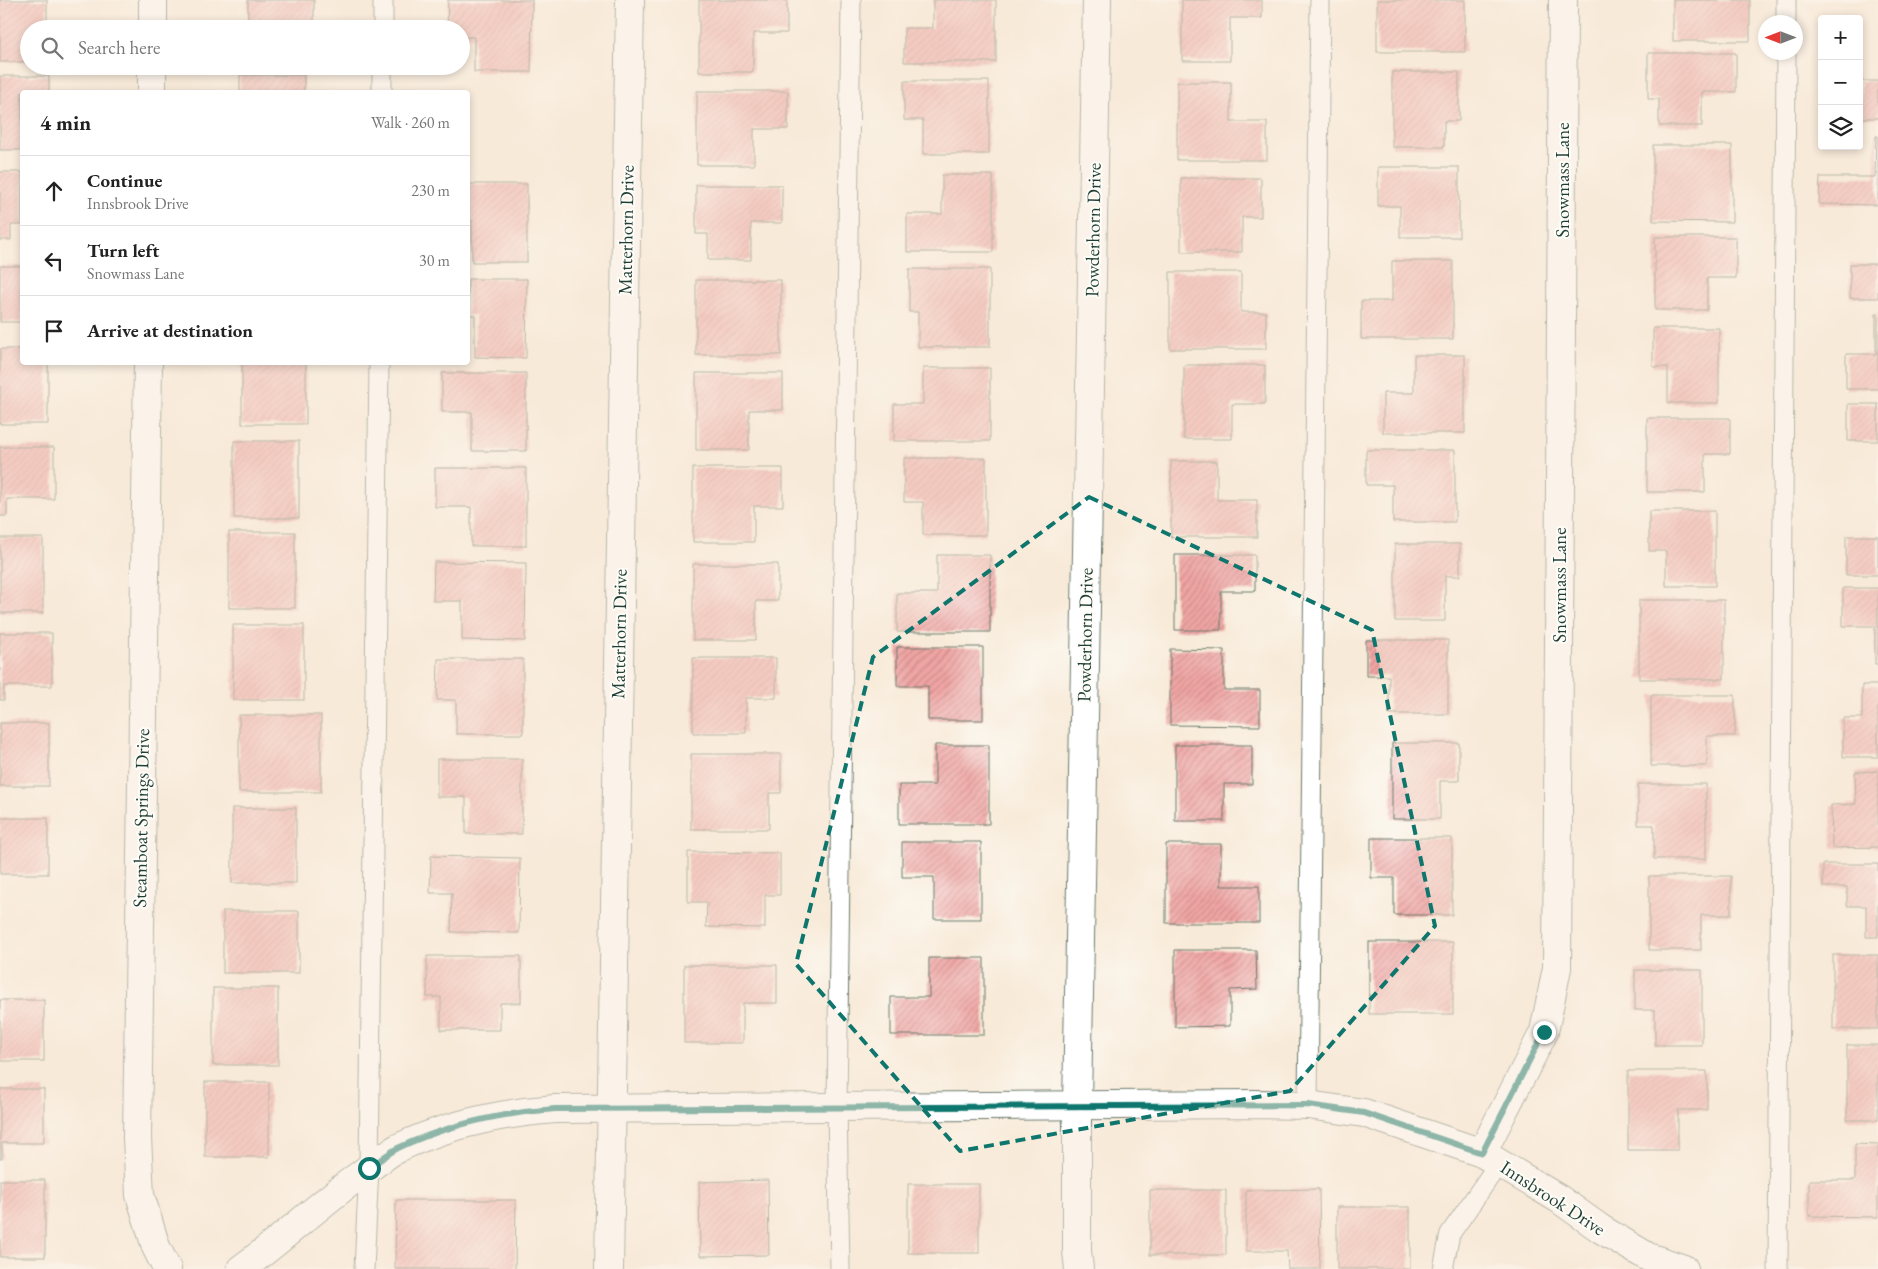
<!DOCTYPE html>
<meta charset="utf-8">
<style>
:root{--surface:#fff;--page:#f2f2f2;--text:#222;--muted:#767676;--line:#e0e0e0}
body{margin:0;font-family:"EB Garamond",serif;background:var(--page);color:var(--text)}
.controls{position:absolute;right:15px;top:15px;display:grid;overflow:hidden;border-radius:5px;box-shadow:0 2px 8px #0003}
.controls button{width:45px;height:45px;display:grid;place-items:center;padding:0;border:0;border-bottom:1px solid var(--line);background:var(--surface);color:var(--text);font:25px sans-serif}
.compass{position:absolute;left:1758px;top:15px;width:45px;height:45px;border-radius:50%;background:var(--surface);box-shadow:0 2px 8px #0003;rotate:270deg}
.stop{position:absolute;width:15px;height:15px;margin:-11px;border:4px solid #0f766e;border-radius:50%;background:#fff}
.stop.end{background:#0f766e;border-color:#fff;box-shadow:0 1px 5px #0008}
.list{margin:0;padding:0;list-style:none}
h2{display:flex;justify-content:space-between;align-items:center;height:65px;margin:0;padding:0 20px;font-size:21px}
h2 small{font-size:16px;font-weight:400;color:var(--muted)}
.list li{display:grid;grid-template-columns:32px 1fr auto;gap:15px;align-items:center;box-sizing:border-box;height:70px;padding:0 20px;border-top:1px solid var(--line)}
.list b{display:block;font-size:19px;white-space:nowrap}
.list p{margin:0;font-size:16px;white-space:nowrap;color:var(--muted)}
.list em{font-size:16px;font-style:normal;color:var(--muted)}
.icon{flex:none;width:28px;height:28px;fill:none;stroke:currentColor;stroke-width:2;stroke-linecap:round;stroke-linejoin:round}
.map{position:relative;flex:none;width:1878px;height:1269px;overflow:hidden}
.search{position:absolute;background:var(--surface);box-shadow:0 2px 8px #0003;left:20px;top:20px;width:450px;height:55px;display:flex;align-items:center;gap:12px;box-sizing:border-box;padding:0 18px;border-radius:28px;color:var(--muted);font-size:19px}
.panel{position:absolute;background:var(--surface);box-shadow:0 2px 8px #0003;left:20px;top:90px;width:450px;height:275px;border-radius:5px}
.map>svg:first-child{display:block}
.building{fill:url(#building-hatch)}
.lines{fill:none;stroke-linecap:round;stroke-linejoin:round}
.lane-casing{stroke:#6b7a6d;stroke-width:21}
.street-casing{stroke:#6b7a6d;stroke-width:30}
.lane{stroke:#fff;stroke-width:19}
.street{stroke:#fff;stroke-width:28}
.route{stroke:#0f766e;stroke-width:6}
.marked{fill:none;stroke:#0f766e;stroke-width:4;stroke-dasharray:10 6;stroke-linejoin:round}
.labels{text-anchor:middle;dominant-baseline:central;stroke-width:4;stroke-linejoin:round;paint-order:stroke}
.street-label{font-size:19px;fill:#1f3d34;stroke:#fdfcf7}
</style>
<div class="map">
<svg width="1878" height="1269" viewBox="0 0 1878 1269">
<defs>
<pattern id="building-hatch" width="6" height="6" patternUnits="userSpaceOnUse" patternTransform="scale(1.25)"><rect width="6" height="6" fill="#f1a6a4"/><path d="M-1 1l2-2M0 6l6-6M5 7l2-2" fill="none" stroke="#c38886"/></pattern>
</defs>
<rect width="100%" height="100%" fill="#fdfcf7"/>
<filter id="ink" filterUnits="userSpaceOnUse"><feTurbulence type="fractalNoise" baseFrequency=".02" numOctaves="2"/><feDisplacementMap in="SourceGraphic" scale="10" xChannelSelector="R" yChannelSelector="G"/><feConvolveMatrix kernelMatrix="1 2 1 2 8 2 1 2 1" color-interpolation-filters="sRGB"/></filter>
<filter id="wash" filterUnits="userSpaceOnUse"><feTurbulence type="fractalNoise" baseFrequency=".0096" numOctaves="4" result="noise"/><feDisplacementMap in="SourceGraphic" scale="20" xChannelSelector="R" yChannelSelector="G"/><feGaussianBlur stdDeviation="1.12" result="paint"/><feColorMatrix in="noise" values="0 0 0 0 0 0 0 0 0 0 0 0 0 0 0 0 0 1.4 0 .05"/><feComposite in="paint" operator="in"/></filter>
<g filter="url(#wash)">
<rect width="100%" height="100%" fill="#f8ead8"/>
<g id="blocks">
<!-- building -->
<g class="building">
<polygon points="0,0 47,0 47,29 29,29 29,62 0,62"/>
<rect x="248" y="0" width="66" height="29"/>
<polygon points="448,0 532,0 531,72 474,72 474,37 461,37 461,29 447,29"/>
<polygon points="699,0 787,0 787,33 753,33 753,72 699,72"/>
<polygon points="933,0 996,0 996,62 904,62 904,28 933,28"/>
<polygon points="1182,0 1262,0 1262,18 1230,18 1230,61 1182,61"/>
<rect x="1377" y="0" width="88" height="52"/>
<rect x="1673" y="0" width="77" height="41"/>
<polygon points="1648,53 1736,53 1736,92 1702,92 1702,126 1659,126 1659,99 1648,99"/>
<polygon points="1392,72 1459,72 1459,121 1444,121 1444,147 1392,147"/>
<rect x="240" y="75" width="64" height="17"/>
<polygon points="0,76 49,76 49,92 22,92 22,150 0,150"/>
<polygon points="904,81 989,81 989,154 923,154 923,120 904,120"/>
<rect x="1861" y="81" width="17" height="37"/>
<polygon points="1177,82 1231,82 1231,122 1267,122 1267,160 1177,160"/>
<polygon points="697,91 788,91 788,129 754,129 754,165 697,165"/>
<polygon points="1876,136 1878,136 1878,205 1819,204 1820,177 1875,177"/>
<polygon points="1653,145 1732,145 1732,222 1653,221"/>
<polygon points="1378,167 1459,167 1459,237 1400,237 1400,206 1378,206"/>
<polygon points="0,172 22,172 22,225 11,225 11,240 0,240"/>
<polygon points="942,175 993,175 993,252 907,252 907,214 942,214"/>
<polygon points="1181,178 1261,178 1261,217 1242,217 1242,252 1181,252"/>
<polygon points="468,184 527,184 527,262 472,262 472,220 468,220"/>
<polygon points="696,185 782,185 782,223 751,223 751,260 708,260 708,234 696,234"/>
<polygon points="1655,237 1736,237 1736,278 1707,278 1707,310 1655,310"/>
<polygon points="1392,261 1453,261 1453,339 1361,339 1361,301 1392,301"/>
<rect x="1850" y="264" width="28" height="34"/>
<rect x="0" y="266" width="22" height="56"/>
<polygon points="909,269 990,269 990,347 918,347 918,312 909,312"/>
<polygon points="1170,272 1241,272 1241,312 1266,312 1266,349 1170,349"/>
<polygon points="468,279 527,279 526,358 475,357 475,315 468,315"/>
<rect x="696" y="280" width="85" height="75"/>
<polygon points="1876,313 1878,313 1878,389 1846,389 1846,354 1876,354"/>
<polygon points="1653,328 1719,328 1719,403 1668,403 1668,367 1653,367"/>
<polygon points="0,349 22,349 22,362 48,362 48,424 0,424"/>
<polygon points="1414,355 1465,355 1465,433 1383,433 1383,393 1414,393"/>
<rect x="242" y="362" width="64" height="62"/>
<polygon points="1184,365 1265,365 1265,404 1232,404 1232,439 1184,439"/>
<polygon points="923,368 990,368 990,441 894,441 894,404 923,404"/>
<polygon points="442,373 526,373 526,451 472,451 472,412 442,412"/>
<polygon points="696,373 783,373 783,410 749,410 749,450 696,450"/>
<rect x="1848" y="404" width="30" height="37"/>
<polygon points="1647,418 1730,418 1730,454 1705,454 1705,492 1647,492"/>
<rect x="234" y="441" width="65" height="77"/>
<polygon points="0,447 54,447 54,499 7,499 7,516 0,516"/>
<polygon points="1366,450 1455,450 1455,522 1393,522 1393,485 1366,485"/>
<polygon points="904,458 986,458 986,535 923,535 923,502 904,502"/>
<polygon points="1171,461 1217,461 1217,500 1257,500 1257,537 1171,537"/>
<polygon points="435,468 526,468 526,546 471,546 471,507 435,507"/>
<polygon points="693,468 783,468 783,506 754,506 754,542 693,542"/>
<polygon points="1649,511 1715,511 1715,586 1666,586 1666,551 1649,551"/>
<rect x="229" y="532" width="66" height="76"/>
<rect x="1846" y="536" width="32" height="39"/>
<rect x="0" y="538" width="43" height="75"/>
<polygon points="1395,544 1460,544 1460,576 1445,576 1445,621 1395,621"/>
<polygon points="937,555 990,555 990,632 897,632 897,593 937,593"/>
<polygon points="1175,555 1255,555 1255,591 1221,591 1221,630 1175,630"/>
<polygon points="434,562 526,563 525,641 462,640 462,601 433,601"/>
<polygon points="693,564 778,564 778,601 756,601 756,640 693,640"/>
<polygon points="1843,588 1878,588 1878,664 1875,664 1875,626 1843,626"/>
<rect x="1639" y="600" width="85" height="79"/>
<rect x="233" y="625" width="71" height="75"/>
<polygon points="0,633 52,633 52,686 4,686 4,700 0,700"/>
<polygon points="1366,640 1448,640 1448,714 1389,714 1389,676 1366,676"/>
<polygon points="897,647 983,647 983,720 928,720 928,686 897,686"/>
<polygon points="1170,649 1224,650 1224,690 1260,690 1260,726 1170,725"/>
<polygon points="693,658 776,658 776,698 746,698 746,733 693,733"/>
<polygon points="438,659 523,659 523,734 456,734 456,700 437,700"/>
<polygon points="1862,685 1878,685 1878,757 1843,757 1843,718 1862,718"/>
<polygon points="1651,695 1735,695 1735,736 1707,736 1707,766 1651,766"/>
<rect x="239" y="715" width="82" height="77"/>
<rect x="0" y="723" width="49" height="63"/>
<polygon points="1392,743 1459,743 1459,781 1440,781 1440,819 1392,819"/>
<polygon points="935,745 989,745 989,824 899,824 899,785 935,785"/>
<polygon points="1175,745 1252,745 1252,784 1224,784 1224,821 1175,821"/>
<polygon points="691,754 781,754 781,793 769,793 769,829 691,829"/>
<polygon points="437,759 522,759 522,834 466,834 466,797 437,797"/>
<polygon points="1878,771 1878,847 1832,848 1831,805 1856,804 1855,772"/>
<polygon points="1638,784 1706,784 1706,859 1654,859 1654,825 1638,825"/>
<rect x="232" y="808" width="64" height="75"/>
<rect x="0" y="818" width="48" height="56"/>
<polygon points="1371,838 1452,838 1452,915 1394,915 1394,878 1371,878"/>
<polygon points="902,842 981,842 981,919 934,919 934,877 902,877"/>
<polygon points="1166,844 1221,844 1221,886 1259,886 1259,923 1166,923"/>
<polygon points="688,852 780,853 780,895 765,895 765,928 706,927 707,902 688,902"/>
<polygon points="431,856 520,858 519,933 451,932 452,893 430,893"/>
<polygon points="1823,864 1878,864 1878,937 1866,937 1866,906 1847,906 1847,887 1823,887"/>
<polygon points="1649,876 1731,876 1731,915 1701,915 1701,950 1649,950"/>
<rect x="223" y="911" width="76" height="62"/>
<rect x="1369" y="942" width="84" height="72"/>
<polygon points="1175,950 1256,950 1257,989 1230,990 1230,1026 1175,1027"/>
<rect x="1833" y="955" width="45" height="74"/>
<polygon points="427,956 521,956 521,1003 500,1003 500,1030 441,1030 441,997 427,997"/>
<polygon points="929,958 984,958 984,1035 891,1035 891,997 929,997"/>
<polygon points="684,965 777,965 777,1003 743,1003 743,1043 684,1043"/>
<polygon points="1635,970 1702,970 1702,1045 1655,1045 1655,1010 1635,1010"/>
<rect x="213" y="988" width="65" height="77"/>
<rect x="0" y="1000" width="44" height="61"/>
<rect x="1847" y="1045" width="31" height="75"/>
<polygon points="1628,1071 1707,1071 1707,1110 1678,1110 1678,1150 1628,1150"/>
<rect x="205" y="1082" width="64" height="75"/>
<polygon points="0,1089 44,1089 44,1143 2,1143 2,1159 0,1159"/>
<polygon points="1855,1144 1878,1145 1878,1217 1809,1216 1809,1180 1855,1180"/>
<rect x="0" y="1180" width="45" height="77"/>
<polygon points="768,1180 769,1255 700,1256 699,1182"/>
<rect x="908" y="1184" width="71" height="69"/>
<polygon points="1319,1189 1320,1269 1288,1269 1287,1251 1246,1251 1246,1190"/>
<rect x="1150" y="1190" width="76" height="65"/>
<polygon points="396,1200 516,1200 515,1269 395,1269"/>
<rect x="1337" y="1207" width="73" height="62"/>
</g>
</g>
</g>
<g filter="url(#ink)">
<use href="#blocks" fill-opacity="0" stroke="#6b7a6d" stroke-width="1"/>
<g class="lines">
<!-- lane casing -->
<g class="lane-casing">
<g id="lane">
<polyline points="1786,22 1786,0"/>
<polyline points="383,29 383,0"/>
<polyline points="382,92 382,66"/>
<polyline points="1308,1105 1320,0"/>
<polyline points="364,1269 369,1168 379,362"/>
<polyline points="840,1269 837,1107 851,0"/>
<polyline points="1443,1269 1450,1234 1499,1163"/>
<polyline points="1778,1269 1786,52"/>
</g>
</g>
<!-- street casing -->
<g class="street-casing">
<g id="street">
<polyline points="153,29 153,0"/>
<polyline points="152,92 152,66"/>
<polyline points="148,362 137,1138 140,1195 156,1247 167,1269"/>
<polyline points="1482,1153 1544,1032 1557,968 1563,0"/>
<path d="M241,1269C283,1239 319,1204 360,1175C372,1166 385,1155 398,1148C446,1125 502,1113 555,1109L1254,1104L1308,1105L1364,1113L1482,1153L1559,1199L1601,1229L1648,1257L1684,1269"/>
<polyline points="609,1269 630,0"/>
<polyline points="1079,1269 1077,1251 1077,1105 1097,0"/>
</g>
</g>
<!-- lane -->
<use href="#lane" class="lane"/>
<!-- street -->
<use href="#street" class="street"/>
</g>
</g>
<g class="lines" filter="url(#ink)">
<!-- route -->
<path class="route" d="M369,1168C378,1162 388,1153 398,1148C447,1125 501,1113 555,1109L1308,1105L1364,1113L1482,1153L1544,1032"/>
</g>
<!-- marked area -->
<path d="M0 0H1878V1269H0ZM1089,497L1372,630L1435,926L1290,1091L960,1151L796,964L873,657Z" fill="#f8ead8" fill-opacity=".55" fill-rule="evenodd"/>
<path class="marked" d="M1089,497L1372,630L1435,926L1290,1091L960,1151L796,964L873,657Z"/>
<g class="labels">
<!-- street labels -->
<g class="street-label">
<text transform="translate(1562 180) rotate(-90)">Snowmass Lane</text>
<text transform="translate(626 230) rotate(-89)">Matterhorn Drive</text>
<text transform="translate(1093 230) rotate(-89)">Powderhorn Drive</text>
<text transform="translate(1559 585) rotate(-90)">Snowmass Lane</text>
<text transform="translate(619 634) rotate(-89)">Matterhorn Drive</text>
<text transform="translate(1085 635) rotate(-89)">Powderhorn Drive</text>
<text transform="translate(141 818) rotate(-89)">Steamboat Springs Drive</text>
<text transform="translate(1553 1198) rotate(33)">Innsbrook Drive</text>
</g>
</g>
</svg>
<div class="controls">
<button>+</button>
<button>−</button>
<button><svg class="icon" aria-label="layers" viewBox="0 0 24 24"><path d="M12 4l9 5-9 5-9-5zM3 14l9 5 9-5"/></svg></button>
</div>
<svg class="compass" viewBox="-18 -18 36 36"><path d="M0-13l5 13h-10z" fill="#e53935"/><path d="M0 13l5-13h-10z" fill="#767676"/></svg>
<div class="stop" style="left:369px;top:1168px"></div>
<div class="stop end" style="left:1544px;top:1032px"></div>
<div class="search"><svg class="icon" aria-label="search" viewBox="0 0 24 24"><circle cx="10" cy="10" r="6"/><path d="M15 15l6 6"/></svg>Search here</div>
<section class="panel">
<h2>4 min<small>Walk · 260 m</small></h2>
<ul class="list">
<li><svg class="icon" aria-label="ahead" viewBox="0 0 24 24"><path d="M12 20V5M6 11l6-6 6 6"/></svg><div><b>Continue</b><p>Innsbrook Drive</p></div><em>230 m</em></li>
<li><svg class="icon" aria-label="left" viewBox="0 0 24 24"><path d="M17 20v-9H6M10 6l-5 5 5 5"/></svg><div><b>Turn left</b><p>Snowmass Lane</p></div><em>30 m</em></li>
<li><svg class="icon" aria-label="arrive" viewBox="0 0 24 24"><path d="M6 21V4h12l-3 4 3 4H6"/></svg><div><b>Arrive at destination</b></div></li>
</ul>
</section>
</div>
